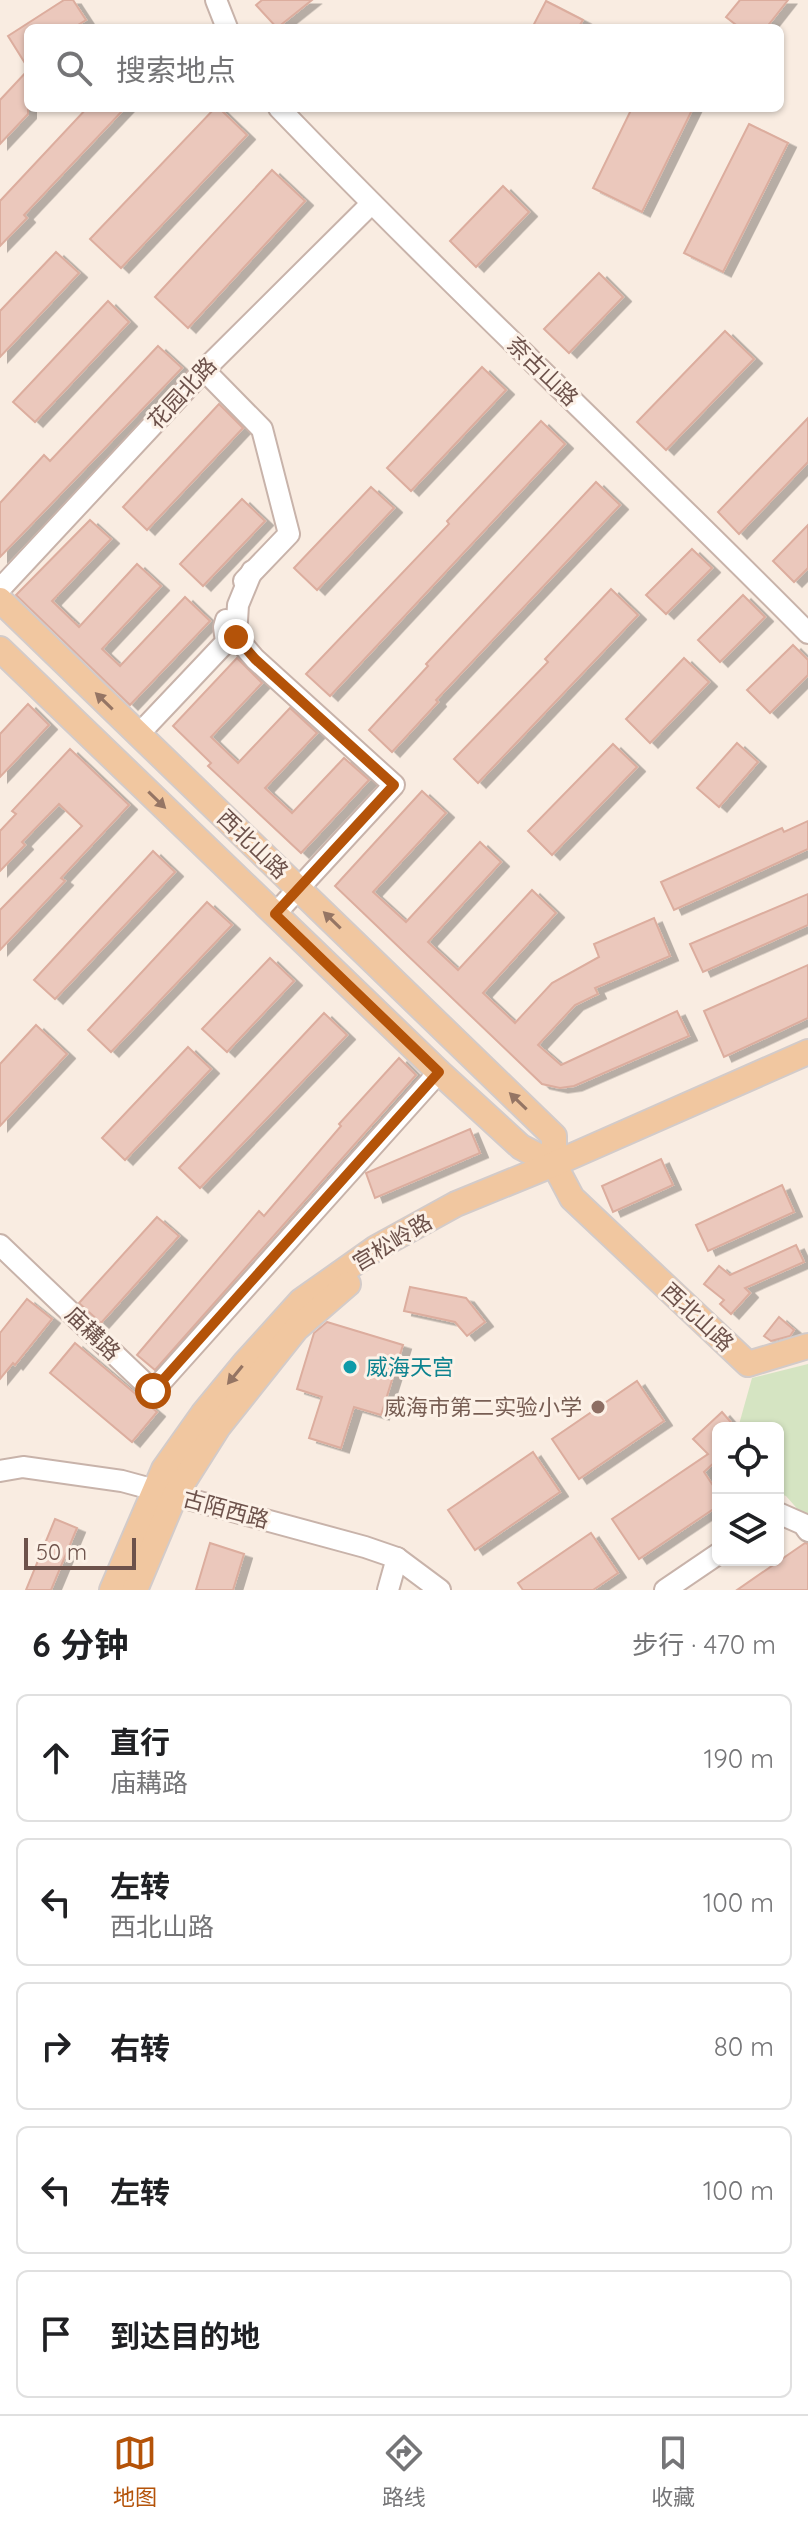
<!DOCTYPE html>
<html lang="zh">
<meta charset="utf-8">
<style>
:root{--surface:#fff;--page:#f2f2f2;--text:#202124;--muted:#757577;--line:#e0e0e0;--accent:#b45309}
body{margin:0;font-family:Quicksand,"Noto Sans SC",sans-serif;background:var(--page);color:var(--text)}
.controls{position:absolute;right:24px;bottom:24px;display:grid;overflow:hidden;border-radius:12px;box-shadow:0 2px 6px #0004}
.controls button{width:72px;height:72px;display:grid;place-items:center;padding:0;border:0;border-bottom:2px solid var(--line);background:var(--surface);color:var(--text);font:40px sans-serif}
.scale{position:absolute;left:24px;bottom:20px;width:112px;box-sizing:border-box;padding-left:8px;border:4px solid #6d524b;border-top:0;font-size:22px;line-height:28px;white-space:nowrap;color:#6d524b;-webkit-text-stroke:6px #fcf1e7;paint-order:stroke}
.stop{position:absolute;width:24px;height:24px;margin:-18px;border:6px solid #b45309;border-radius:50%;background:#fff}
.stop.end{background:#b45309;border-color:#fff;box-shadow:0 2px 8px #0008}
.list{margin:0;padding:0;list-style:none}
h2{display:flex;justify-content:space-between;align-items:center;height:104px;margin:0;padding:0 32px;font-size:34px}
h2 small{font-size:26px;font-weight:400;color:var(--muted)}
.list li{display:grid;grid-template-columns:52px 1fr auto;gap:24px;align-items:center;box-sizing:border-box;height:128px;margin:0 16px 16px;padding:0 16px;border:2px solid var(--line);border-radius:12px}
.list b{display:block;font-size:30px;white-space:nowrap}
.list p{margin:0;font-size:26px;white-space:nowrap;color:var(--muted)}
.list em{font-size:26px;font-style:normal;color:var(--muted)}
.icon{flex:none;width:44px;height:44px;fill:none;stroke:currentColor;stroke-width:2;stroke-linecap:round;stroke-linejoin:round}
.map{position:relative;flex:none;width:808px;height:1590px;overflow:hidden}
.search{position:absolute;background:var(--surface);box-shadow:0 2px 6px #0004;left:24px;right:24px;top:24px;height:88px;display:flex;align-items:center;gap:20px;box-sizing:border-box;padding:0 28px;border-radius:12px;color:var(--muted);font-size:30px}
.sheet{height:824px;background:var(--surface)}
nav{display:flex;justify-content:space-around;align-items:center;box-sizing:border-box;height:112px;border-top:2px solid var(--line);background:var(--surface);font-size:22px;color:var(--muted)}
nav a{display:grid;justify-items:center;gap:4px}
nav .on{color:var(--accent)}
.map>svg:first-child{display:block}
.green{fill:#d5e4c2}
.building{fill:#ebc8bc;stroke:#dcad9e;stroke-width:2;filter:url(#shadow)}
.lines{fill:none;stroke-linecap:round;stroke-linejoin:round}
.minor-casing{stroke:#c8b3aa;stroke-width:24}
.major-casing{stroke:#d3cbc9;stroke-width:28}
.minor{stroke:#fff;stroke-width:20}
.major{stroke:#f1c7a0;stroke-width:24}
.oneway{fill:#957564}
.route{stroke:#b45309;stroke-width:10}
.culture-dot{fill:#0f9aa8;stroke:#fcf1e7;stroke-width:3}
.education-dot{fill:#8d6e63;stroke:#fcf1e7;stroke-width:3}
.labels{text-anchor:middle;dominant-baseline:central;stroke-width:6;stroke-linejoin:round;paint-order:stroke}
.street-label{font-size:22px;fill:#6d524b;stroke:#fcf1e7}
.culture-label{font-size:22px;fill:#0d838f;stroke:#fcf1e7;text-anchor:start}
.education-label{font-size:22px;fill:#785e54;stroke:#fcf1e7;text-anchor:end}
</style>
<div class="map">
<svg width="808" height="1590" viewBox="0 0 808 1590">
<defs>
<filter id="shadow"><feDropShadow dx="8" dy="4.5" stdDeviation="0" flood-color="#0004"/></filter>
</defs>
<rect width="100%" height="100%" fill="#f9ece1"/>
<!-- green -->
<polygon class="green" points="808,1364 808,1521 786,1496 778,1493 778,1428 738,1428 752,1378"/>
<!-- building -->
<g class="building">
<polygon points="64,0 73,0 86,20 73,28 28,28 28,68 8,36"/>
<polygon points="262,0 312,0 277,28 256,5"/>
<polygon points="740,0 788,0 766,28 740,28 726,17"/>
<polygon points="546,1 583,20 578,28 532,28"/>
<polygon points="28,70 28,114 0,144 0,100"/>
<polygon points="87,108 125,108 24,215 27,218 0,246 0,201"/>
<polygon points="215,108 219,108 247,135 121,268 90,239"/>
<polygon points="632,108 693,108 642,212 593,188"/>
<polygon points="749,124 788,143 723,272 684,253"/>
<polygon points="272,170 305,201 188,328 155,297"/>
<polygon points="503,186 529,212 476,267 450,241"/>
<polygon points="56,252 79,273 0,357 0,311"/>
<polygon points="599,273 623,297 569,353 544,329"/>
<polygon points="108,301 129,322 35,422 13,402"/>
<polygon points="725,331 754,359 666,450 637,422"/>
<polygon points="158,346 182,368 0,557 0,503 44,455 50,461"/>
<polygon points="482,367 506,390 411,491 387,468"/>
<polygon points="219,404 243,428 147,530 123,507"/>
<polygon points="808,418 808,462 739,534 718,512"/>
<polygon points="541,421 565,444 330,696 306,674 449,524 447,521"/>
<polygon points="596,482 620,505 436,700 438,702 392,752 369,730 428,666 426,664"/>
<polygon points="371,487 394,508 317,590 294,568"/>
<polygon points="242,499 265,521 203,586 180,564"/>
<polygon points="90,520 111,539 52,601 79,627 137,564 161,586 102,649 120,666 185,597 210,621 130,705 16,595"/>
<polygon points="808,525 808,568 794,582 773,561"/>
<polygon points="692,549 712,568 666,614 646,595"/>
<polygon points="611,589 638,615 478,783 454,759 548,662 545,659"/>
<polygon points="743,595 765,617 720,662 698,640"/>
<polygon points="793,645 808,660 808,675 770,713 747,690"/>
<polygon points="237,658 262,683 211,737 238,763 290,708 317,733 265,788 292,813 344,758 369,780 301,853 208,766 211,763 173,726"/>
<polygon points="684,658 709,682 650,743 626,719"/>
<polygon points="28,704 49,725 0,777 0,734"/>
<polygon points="737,743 758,762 719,807 697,788"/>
<polygon points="613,744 637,767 552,855 528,831"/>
<polygon points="70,749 129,805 61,878 65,881 0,950 0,910 82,826 59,804 22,842 25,845 0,871 0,831 16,814 12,811"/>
<polygon points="422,791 446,813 373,892 406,922 480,842 501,862 428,942 458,970 532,890 556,913 483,993 515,1023 552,983 599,957 594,944 654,918 670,956 595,988 598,994 575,1005 538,1045 561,1065 677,1011 689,1036 574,1086 560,1088 542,1084 335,886"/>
<polygon points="808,821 808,849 674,910 661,882 782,828 784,832"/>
<polygon points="153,851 175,872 55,999 34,980"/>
<polygon points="808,894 808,925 703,972 690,944"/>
<polygon points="207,902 232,925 111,1052 88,1030"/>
<polygon points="270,958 294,981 227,1052 202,1029"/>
<polygon points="808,965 808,1018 724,1057 704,1011"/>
<polygon points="324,1013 347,1035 200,1188 179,1168"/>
<polygon points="36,1025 67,1054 0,1126 0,1064"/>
<polygon points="188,1047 211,1069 125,1160 102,1138"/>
<polygon points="399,1058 416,1075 155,1370 137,1355 259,1211 264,1216 341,1126 339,1124"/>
<polygon points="470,1129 480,1153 375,1198 366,1173"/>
<polygon points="661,1159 673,1185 613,1212 602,1186"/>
<polygon points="782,1185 794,1212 708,1251 696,1225"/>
<polygon points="157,1217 179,1236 101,1323 79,1303"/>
<polygon points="796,1245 804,1262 745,1288 750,1293 731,1314 720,1304 724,1300 704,1284 719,1266 730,1275"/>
<polygon points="410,1287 466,1298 485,1322 467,1336 455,1322 404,1311"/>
<polygon points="27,1299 52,1319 15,1365 13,1363 0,1379 0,1333"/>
<polygon points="779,1317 794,1330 790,1336 771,1341 764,1336"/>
<polygon points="327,1322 403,1345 381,1415 354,1407 341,1448 309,1438 322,1397 297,1389 314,1333"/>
<polygon points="75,1343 157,1412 132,1442 50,1373"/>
<polygon points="637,1381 664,1421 579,1479 552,1439"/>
<polygon points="722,1412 736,1428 718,1428 718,1465 715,1462 704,1472 718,1493 718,1506 639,1559 612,1519 708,1454 693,1439"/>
<polygon points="533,1452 560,1492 475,1550 448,1510"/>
<polygon points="55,1519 77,1528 51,1590 26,1590"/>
<polygon points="591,1533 618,1573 593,1590 523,1590 518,1583"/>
<polygon points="210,1543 244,1554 233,1590 196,1590"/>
<polygon points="805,1543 808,1544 808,1590 737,1590"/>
</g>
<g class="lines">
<!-- minor casing -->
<g class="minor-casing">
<g id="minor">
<polyline points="216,0 227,28"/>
<path d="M279,108C451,287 633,456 808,633"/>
<polyline points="204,370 262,429 289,534 244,581"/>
<polyline points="252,571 238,605 236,637 255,659 394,785 275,914"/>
<polyline points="0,589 204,370 371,204"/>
<polyline points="138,735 226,642 224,627 226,620"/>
<polyline points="0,1245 153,1391 439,1072"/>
<polyline points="0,1471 23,1467 122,1481 365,1547 397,1558 440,1590"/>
<polyline points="778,1513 803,1524 808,1531"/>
<polyline points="388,1590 397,1558"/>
<polyline points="665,1590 718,1554"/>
</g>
</g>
<!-- major casing -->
<g class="major-casing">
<g id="major">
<polyline points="0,600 554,1136 554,1164 572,1198 748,1364 808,1346"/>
<polyline points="0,649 439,1072 521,1147 554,1164"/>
<polyline points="112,1590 164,1469 203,1414 245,1363 301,1301 376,1248 456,1204 554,1164 808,1052"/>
<polyline points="135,1590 175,1495 218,1427 296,1329 348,1284"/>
</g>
</g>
<!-- minor -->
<use href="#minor" class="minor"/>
<!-- major -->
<use href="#major" class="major"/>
</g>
<!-- one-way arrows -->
<defs><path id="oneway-solid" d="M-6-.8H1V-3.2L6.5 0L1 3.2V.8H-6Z" transform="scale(2)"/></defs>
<g class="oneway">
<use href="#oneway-solid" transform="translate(104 701) rotate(-136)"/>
<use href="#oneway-solid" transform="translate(157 800) rotate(44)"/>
<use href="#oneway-solid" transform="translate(332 920) rotate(-136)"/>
<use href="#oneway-solid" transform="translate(518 1101) rotate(-136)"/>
<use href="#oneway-solid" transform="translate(235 1375) rotate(129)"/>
</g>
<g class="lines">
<!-- route -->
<polyline class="route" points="153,1391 439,1072 275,914 394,785 255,659 236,637"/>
</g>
<!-- markers -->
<circle class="culture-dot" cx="350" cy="1367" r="8"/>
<circle class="education-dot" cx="598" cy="1407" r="8"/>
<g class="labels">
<!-- street labels -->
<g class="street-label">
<text transform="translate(543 371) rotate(44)">奈古山路</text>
<text transform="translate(182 393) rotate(-47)">花园北路</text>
<text transform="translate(253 844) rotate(44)">西北山路</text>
<text transform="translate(392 1242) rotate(-31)">宫松岭路</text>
<text transform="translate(698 1317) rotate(43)">西北山路</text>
<text transform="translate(93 1333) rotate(44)">庙耩路</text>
<text transform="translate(226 1509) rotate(15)">古陌西路</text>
</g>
<!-- culture labels -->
<g class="culture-label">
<text x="366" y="1367">威海天宫</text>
</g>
<!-- education labels -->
<g class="education-label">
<text x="582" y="1407">威海市第二实验小学</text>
</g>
</g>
</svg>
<div class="controls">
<button><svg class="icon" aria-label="locate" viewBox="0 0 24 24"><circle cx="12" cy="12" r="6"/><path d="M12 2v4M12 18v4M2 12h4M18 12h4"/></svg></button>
<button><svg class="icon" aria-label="layers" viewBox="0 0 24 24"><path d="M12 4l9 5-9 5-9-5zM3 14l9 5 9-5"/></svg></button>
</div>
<div class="scale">50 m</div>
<div class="stop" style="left:153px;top:1391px"></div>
<div class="stop end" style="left:236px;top:637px"></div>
<div class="search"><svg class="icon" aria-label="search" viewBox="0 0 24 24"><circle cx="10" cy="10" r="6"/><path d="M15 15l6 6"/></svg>搜索地点</div>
</div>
<section class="sheet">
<h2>6 分钟<small>步行 · 470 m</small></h2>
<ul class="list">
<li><svg class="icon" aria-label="ahead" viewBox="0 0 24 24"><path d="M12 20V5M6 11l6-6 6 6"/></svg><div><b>直行</b><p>庙耩路</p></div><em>190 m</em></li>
<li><svg class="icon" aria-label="left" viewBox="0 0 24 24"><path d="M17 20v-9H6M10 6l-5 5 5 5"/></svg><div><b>左转</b><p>西北山路</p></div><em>100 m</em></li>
<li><svg class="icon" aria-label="right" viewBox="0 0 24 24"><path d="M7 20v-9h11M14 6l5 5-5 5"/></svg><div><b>右转</b></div><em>80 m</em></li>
<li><svg class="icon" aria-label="left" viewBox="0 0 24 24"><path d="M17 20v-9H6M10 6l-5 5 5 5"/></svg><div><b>左转</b></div><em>100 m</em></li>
<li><svg class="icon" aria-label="arrive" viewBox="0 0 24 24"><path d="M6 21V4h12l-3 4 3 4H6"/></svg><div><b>到达目的地</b></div></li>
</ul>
</section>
<nav>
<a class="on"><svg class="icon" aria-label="map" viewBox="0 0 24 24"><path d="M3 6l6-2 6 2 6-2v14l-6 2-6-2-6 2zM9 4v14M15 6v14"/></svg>地图</a>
<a><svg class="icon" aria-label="directions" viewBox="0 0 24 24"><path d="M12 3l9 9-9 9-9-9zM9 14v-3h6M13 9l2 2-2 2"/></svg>路线</a>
<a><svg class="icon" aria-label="saved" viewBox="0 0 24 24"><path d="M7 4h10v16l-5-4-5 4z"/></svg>收藏</a>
</nav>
